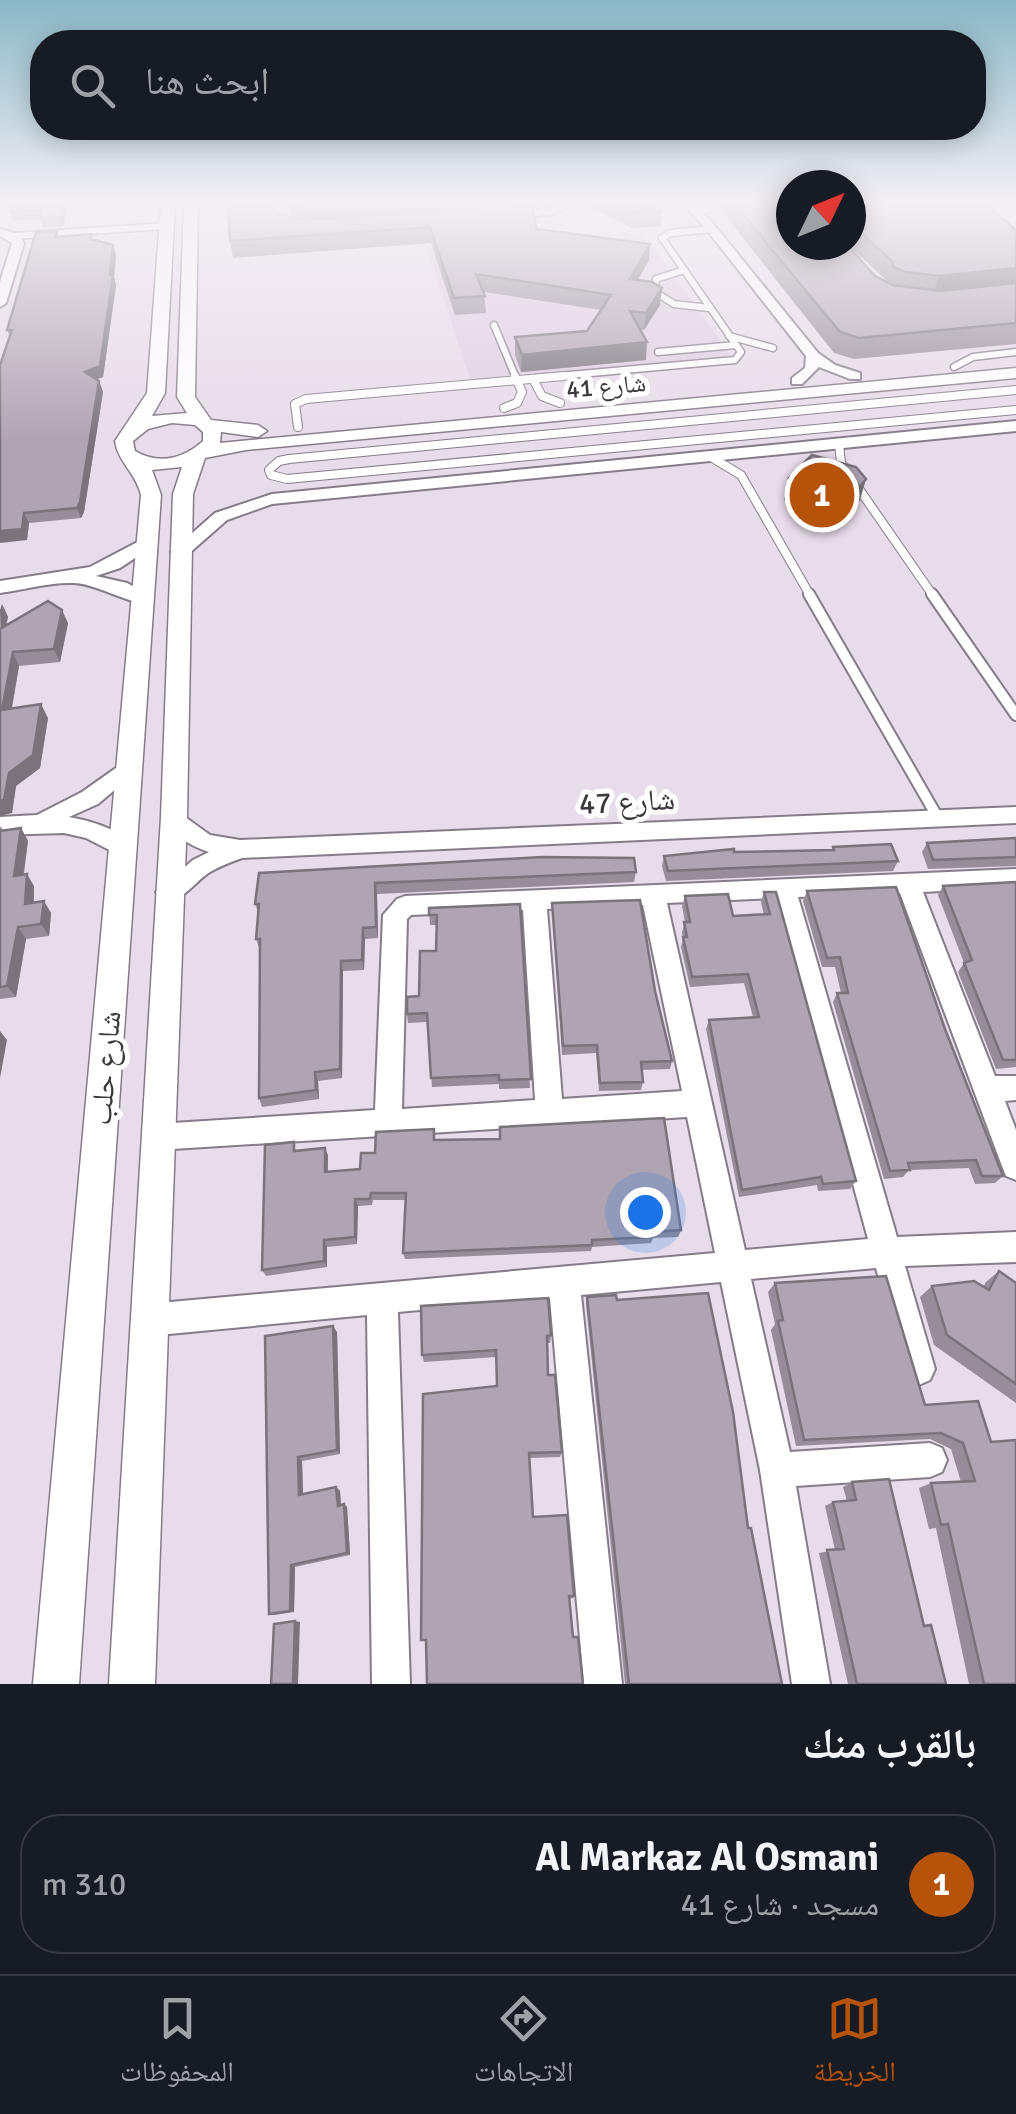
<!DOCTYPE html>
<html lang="ar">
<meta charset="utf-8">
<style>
:root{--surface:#171b24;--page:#242831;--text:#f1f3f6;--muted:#9ea1a6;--line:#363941;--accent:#b45309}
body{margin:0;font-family:Signika,"Noto Naskh Arabic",sans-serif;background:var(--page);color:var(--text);direction:rtl}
.compass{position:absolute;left:776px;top:170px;width:90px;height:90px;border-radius:50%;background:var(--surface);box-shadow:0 5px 25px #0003;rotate:47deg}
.you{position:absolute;left:645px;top:1212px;width:35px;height:35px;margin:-25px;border:8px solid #fff;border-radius:50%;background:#1a73e8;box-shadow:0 0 0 15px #1a73e833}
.badge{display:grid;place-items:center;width:65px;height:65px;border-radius:50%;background:var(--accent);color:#fff;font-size:32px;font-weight:700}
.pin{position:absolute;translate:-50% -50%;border:5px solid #fff;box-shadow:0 2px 10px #0006}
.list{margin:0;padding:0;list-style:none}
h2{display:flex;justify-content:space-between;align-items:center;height:130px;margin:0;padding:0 40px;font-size:42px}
h2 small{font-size:32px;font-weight:400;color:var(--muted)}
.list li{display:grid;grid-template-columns:65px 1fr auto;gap:30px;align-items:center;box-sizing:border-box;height:140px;margin:0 20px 20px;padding:0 20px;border:2px solid var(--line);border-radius:40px}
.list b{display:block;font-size:38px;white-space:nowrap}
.list p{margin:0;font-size:32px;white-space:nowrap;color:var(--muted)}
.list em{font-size:32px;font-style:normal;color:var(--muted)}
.icon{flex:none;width:55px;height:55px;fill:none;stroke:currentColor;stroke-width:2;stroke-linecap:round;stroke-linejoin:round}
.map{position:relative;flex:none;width:1016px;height:1684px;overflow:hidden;direction:ltr}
.search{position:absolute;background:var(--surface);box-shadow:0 5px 25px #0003;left:30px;right:30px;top:30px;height:110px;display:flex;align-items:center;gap:25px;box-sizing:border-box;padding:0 35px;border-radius:40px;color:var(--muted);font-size:38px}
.sheet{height:290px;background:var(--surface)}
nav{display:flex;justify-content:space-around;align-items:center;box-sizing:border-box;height:140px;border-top:2px solid var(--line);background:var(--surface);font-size:28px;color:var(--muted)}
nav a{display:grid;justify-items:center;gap:5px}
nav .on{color:var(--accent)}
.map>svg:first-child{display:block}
.built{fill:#decee1}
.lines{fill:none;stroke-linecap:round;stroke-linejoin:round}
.service-far2-casing{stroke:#867c89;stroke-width:9}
.service-far1-casing{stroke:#867c89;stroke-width:10}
.service-casing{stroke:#867c89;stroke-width:14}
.minor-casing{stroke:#867c89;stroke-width:4}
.tertiary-casing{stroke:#867c89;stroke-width:3}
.service-far2{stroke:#fff;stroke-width:6}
.service-far1{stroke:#fff;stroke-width:8}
.service{stroke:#fff;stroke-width:10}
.minor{fill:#fff;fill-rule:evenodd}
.tertiary{fill:#fff;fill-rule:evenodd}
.wall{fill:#968d98;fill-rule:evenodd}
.shaded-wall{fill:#7a737c}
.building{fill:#afa4b1;stroke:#7a737c;stroke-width:2.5}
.labels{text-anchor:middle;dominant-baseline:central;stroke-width:10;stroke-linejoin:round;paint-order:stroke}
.far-street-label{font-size:25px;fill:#3c383d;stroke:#fff}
.street-label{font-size:30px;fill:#3c383d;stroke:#fff}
</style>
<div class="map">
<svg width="1016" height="1684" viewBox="0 0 1016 1684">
<rect width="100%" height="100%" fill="#e7dce9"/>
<!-- built -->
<polygon class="built" points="643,232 732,357 471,381 426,248"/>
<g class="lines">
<!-- service-far2 casing -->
<g class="service-far2-casing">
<g id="service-far2">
<polyline points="696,212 709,209 708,205"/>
<polyline points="14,236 166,226"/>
<polyline points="684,270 656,279 655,292 674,304 709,308"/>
<polyline points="494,325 516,378"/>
<polyline points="729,336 773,348"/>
<polyline points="658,352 736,345"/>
<polyline points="954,367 973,357 1016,352"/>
<polyline points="536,378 735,360 741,352 662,238 670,233 712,229"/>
</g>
</g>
<!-- service-far1 casing -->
<g class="service-far1-casing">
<g id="service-far1">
<polyline points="533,379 542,396 560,403"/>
<polyline points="1016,390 289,459 279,461 269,470 271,475 287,479 1016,410"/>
<polyline points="504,408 517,403 522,392 515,376"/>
<polyline points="298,427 295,404 306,399 564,376"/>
<polyline points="839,444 841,463 934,597"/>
<polyline points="711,457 741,475 811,597"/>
</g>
</g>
<!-- service casing -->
<g class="service-casing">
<g id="service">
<polyline points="809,594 938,818"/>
<polyline points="932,594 1016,715"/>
</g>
</g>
<!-- minor casing -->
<g class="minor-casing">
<g id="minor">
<polygon points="571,205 551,215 503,218 497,215"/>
<polygon points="683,205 695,205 711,221 818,353 835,365 860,373 860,379 850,379 819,367 802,384 792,384 792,378 805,368 806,356 703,225"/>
<polygon points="0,229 18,234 24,243 6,303 0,307 0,282 12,243 0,236"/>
<polygon points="1016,421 1016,431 272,504 227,520 186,556 174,556 171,552 215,513 272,494"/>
<path d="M147,537L153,538V546L120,568L96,576L127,583L149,595V603C132,606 96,583 73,583C49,582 23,590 0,593V581L90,567Z"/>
<path d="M130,758L141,766L137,771L98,804L69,817C91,821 121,829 134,848L131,854L123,857L86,838L64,833L0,835V817L37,815L82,792Z"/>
<path d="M1016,807V823L242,858C231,862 220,866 210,872C194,882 180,906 160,899L156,892L193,860L209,852C188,845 174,836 163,817L174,809L210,835L240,840Z"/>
<path d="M1016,869V887L923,892L995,1076H1016V1100L1005,1101L1016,1130V1180L1006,1176L1002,1166L900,893L798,897L897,1237L1016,1232V1262L905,1266L935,1369L930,1380L919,1385L908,1380L903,1369L876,1268L751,1279L790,1452L930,1443L942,1448L947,1460L942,1472L930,1477L796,1486L830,1684H792L760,1470L721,1282L581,1295L622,1684H584L550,1298L398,1312L410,1684H372L367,1315L148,1336L137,1331L132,1320L137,1309L148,1304L715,1253L687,1117L157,1150L147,1146L143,1137L147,1128L157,1124L375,1110L383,915L397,899L405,896ZM775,898L868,1239L745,1250L667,903ZM643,905L682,1091L562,1099L547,909ZM523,910L535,1100L402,1109L407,919L411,915Z"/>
</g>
</g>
<!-- tertiary casing -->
<g class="tertiary-casing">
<path id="tertiary" d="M161,205H175L165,393L152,416L187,413L177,397L184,205H198L195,397L211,420L258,425L267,431L258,437L221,432L220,443L1016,368V378L246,450L205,458L193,494L187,817L155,1684H109L161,817L173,494L182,467L152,470L161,495L79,1684H33L141,495C136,473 118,462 115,441L147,393ZM172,423L195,425L203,432V441C183,459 159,465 135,451L133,441L148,429Z"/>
</g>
<!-- service-far2 -->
<use href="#service-far2" class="service-far2"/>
<!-- service-far1 -->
<use href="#service-far1" class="service-far1"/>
<!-- service -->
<use href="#service" class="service"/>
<!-- minor -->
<use href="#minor" class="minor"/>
<!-- tertiary -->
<use href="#tertiary" class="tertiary"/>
</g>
<!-- wall -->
<g class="wall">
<polygon points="0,205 68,205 63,226 42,227 40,219 13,221 10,212 12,207 0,207"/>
<polygon points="289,205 518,205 536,229 649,260 638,280 660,305 644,330 640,330 646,360 521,372 515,355 515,337 587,331 601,310 484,292 486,313 455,315 431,243 233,258 230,241 276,213 292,217"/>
<polygon points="587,205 657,205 662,211 661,226 632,228"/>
<path d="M717,205H791L848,245H851V205L1016,230V344L854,359L834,353ZM848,245L887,281L875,276Z"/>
<polygon points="57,231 59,237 93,239 113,245 116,255 114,277 116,285 103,377 96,379 99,381 103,392 84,512 81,518 29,523 27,540 10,336 7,330"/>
<polygon points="789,478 866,479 859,502 844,522 784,500"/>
<polygon points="2,604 8,617 6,626 68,623 60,662 19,666 12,708 48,718 40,768 16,786 12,813"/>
<polygon points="0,826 3,830 21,828 28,841 24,874 34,886 34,902 51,913 49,936 26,939 16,997 0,999"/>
<polygon points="1016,838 1016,866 928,869 922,852 927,843"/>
<polygon points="833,847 898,861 893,871 666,881 662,866 664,856 832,850"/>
<polygon points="636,872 634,882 377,894 378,938 365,939 364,970 343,971 342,1078 318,1081 319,1099 262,1107 259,1098 260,950 256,939 258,912 255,904 259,873"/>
<polygon points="1016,882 1016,1067 996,1069 958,972 964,963 938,895 943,886"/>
<polygon points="807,891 945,1029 1003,1176 995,1183 975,1184 969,1168 909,1170 903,1177 884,1179 833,1002 837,993 841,993 835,967 822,967 803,901"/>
<polygon points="764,892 856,1181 850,1189 818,1191 817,1185 739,1197 706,1029 709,1020 753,1017 744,983 690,987 681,947 683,938 682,932 685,922 682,906 685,896 733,916 764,915 761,902"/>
<polygon points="552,903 655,991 672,1061 670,1069 641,1070 643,1082 641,1090 599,1091 596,1053 562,1055"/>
<polygon points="520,904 530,1088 499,1089 499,1084 432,1087 427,1022 408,1023 407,1014 419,996 436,951 437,925 430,925 429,908"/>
<polygon points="435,1140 681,1230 678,1237 653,1238 651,1243 592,1247 591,1251 405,1259 403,1253 406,1200 373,1200 372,1205 358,1206 357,1244 327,1247 327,1267 266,1276 262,1270 297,1151 328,1155 328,1172 360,1169 375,1153"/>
<polygon points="999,1271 1016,1283 1016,1403 934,1345 920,1297 932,1286 983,1287 986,1282"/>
<polygon points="775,1283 925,1405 978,1401 1016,1684 969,1684 936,1528 929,1529 919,1488 931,1483 961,1482 951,1449 930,1439 796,1446 771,1330 775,1324 768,1292"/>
<polygon points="587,1297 617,1300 748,1528 782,1684 625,1684 586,1304"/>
<polygon points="337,1332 340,1454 302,1461 303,1494 336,1487 340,1491 341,1505 347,1507 350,1555 295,1567 294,1612 275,1615 269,1614 265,1336"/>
<polygon points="551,1335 550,1343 547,1343 548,1375 562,1452 560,1457 529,1458 533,1517 574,1596 573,1598 423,1641 497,1386 496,1357 424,1362 422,1355"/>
<polygon points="852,1482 924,1626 946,1684 848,1684 819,1553 835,1550 825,1506 833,1502 847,1501 843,1487"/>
</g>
<!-- shaded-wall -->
<g class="shaded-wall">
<polygon points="64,205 68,205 63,226 61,217"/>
<polygon points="316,205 518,205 305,222 303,206"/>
<polygon points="650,244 649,260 629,295 630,279"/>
<polygon points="113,245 116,255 114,277 116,285 103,377 88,382 85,372 110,275"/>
<polygon points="1016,268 1016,286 932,297 939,276"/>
<polygon points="662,288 660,305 644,330 646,313"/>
<polygon points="647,342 646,360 521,372 522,355"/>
<polygon points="99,381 103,392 84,512 81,518 77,508"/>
<polygon points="866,479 859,502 844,522 850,499"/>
<polygon points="24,513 29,523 27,540 0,543 0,531"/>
<polygon points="2,604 8,617 1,646 0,610"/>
<polygon points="62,610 68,623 60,662 54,649"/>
<polygon points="13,652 19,666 9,723 2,710"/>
<polygon points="41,704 48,718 40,768 16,786 12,813 0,816 0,801 9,773"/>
<polygon points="21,828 28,841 21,889 14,876"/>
<polygon points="27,874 34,886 33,916 25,904"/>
<polygon points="375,883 377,894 378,938 376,927"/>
<polygon points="44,901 51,913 49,936 41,924"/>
<polygon points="18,927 26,939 16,997 7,986"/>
<polygon points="363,928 365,939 364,970 362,960"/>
<polygon points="341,961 343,971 342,1078 340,1069"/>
<polygon points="0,1031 7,1040 0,1078"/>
<polygon points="315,1072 318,1081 319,1099 316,1090"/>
<polygon points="325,1148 328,1155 327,1179 325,1172"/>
<polygon points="355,1199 358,1206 357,1244 355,1237"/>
<polygon points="324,1240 327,1247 327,1267 324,1261"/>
<polygon points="333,1326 337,1332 340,1454 337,1450"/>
<polygon points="298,1457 302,1461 303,1498 299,1495"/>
<polygon points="336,1487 340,1491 341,1509 338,1506"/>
<polygon points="344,1504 347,1507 350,1555 347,1553"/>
<polygon points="291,1565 295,1567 294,1612 290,1611"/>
<polygon points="295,1621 300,1622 298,1684 293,1684"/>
</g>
<!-- building -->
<g class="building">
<polygon points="13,205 64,205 61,217 39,218 41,210 10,212"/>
<polygon points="228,205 274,205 276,213 303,220 533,205 536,229 650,244 630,279 652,282 662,288 646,313 630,311 647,342 522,355 515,337 587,331 611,295 476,274 485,296 454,298 430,227 230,241"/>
<polygon points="619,205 657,205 662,211 633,212"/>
<polygon points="735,205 791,205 791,245 847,245 875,276 893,285 941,291 1016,283 1016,323 859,338 840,332"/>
<polygon points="851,205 986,205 1016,230 1016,268 939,276 906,272 893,267 892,261 851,224"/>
<polygon points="57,231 55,237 91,234 91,239 113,245 110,275 113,275 100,366 85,372 99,381 80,502 77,508 24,513 22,529 0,531 0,365 12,330 7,330 36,232"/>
<polygon points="812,455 856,467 866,479 850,499 789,478"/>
<polygon points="48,601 62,610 54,649 13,652 2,710 41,704 33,755 9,773 4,800 0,801 0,629"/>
<polygon points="21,828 14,876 27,874 25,904 44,901 41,924 18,927 7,986 0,987 0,831"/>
<polygon points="1016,838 1016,857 933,860 927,843"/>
<polygon points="891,844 898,861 668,871 664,856 734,849 734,852 834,850 833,847"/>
<polygon points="542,857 634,858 636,872 375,883 376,927 363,928 362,960 341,961 340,1069 315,1072 316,1090 259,1098 260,939 256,939 259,904 255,904 259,873"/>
<polygon points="1016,882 1016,1060 1003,1060 964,963 972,960 943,886"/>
<polygon points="896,887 945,1029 1003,1176 982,1176 976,1160 908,1163 910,1170 890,1171 837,993 848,993 840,957 827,958 807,891"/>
<polygon points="764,892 776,892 856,1181 823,1184 821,1177 742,1190 709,1020 759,1017 748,974 692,977 683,937 687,937 684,922 690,922 685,896 728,894 733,916 770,914"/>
<polygon points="640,900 655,991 672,1061 641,1062 643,1082 600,1083 597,1045 563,1046 552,903"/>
<polygon points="520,904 531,1079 499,1080 499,1075 431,1078 427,1013 407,1014 407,997 419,996 420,951 436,951 437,915 429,915 429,908"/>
<polygon points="664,1118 681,1230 653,1232 653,1237 592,1240 592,1245 403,1253 406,1193 371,1193 370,1199 355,1199 355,1237 324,1240 324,1261 262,1270 265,1145 294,1142 294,1151 325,1148 325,1172 360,1169 361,1153 375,1153 376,1132 434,1129 434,1140 500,1139 500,1127"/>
<polygon points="999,1271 1016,1283 1016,1384 947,1335 932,1286 974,1281 989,1290"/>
<polygon points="886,1276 925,1405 978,1401 991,1442 1016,1440 1016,1684 984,1684 948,1524 941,1525 931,1483 975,1481 963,1443 941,1433 804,1440 778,1321 783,1320 775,1283"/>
<polygon points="708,1293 733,1412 748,1528 751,1528 782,1684 629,1684 587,1297 616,1295 617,1300"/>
<polygon points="548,1298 551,1335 547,1336 548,1375 555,1375 562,1452 529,1453 533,1517 567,1515 574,1596 569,1596 573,1637 578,1637 583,1684 427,1684 426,1640 421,1640 423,1394 497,1386 496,1350 422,1355 421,1306"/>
<polygon points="333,1326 337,1450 298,1457 299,1495 336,1487 338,1506 344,1504 347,1553 291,1565 290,1611 269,1614 265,1336"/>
<polygon points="889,1479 924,1626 931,1625 946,1684 857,1684 827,1550 844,1549 833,1502 856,1500 852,1482"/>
<polygon points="295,1621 293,1684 271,1684 274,1624"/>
</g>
<!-- sky -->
<linearGradient id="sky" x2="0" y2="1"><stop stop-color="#8ab7c6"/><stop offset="0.46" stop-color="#f4eff5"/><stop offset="1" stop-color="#f4eff5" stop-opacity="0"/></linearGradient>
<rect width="1016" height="441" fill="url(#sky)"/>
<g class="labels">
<!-- far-street labels -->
<g class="far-street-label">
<text transform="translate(606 386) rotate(-5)">شارع 41</text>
</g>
<!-- street labels -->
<g class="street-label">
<text transform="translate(627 802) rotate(-3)">شارع 47</text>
<text transform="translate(106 1068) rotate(-85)">شارع حلب</text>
</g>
</g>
</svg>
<svg class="compass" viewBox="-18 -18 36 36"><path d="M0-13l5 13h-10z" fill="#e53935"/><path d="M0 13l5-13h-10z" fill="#9ea1a6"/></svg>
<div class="you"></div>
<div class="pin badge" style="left:822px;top:495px">1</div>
<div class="search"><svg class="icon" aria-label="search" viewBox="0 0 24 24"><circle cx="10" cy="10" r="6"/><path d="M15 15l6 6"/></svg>ابحث هنا</div>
</div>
<section class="sheet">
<h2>بالقرب منك<small></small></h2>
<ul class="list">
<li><span class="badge">1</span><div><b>Al Markaz Al Osmani</b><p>مسجد · شارع 41</p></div><em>310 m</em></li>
</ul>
</section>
<nav>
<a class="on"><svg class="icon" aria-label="map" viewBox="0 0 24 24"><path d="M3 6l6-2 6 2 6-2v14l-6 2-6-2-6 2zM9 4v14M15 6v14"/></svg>الخريطة</a>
<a><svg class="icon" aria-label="directions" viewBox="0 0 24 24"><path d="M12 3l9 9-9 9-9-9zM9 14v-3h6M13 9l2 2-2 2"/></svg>الاتجاهات</a>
<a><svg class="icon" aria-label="saved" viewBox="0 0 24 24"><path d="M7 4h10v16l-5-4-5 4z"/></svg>المحفوظات</a>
</nav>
